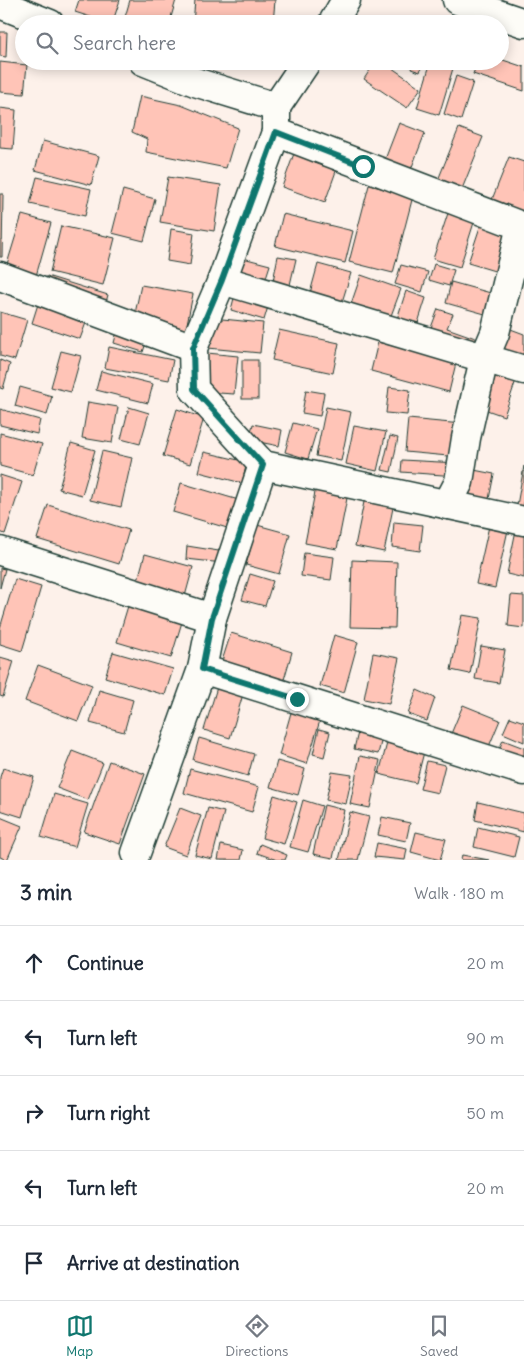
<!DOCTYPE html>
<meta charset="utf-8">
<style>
:root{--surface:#fff;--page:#f2f2f3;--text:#1f2937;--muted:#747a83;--line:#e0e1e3;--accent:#0f766e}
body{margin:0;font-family:Delius,sans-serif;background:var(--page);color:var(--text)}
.stop{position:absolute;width:15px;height:15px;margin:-11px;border:4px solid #0f766e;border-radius:50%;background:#fff}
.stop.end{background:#0f766e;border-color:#fff;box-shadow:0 1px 5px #0008}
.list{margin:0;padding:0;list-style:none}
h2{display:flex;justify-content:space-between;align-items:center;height:65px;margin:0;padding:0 20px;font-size:21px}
h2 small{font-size:16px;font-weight:400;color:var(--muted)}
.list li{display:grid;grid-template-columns:32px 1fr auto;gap:15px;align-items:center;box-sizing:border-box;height:75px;padding:0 20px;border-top:1px solid var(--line)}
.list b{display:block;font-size:19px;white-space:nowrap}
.list em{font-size:16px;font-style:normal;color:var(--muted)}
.icon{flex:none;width:28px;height:28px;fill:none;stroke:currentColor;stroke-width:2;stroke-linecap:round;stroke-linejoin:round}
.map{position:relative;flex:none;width:524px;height:860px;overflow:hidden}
.search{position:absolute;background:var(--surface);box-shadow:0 2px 12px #0003;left:15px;right:15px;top:15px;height:55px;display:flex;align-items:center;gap:12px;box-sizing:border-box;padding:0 18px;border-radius:28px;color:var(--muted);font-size:19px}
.sheet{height:440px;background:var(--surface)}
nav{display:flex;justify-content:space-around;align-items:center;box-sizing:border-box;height:70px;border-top:1px solid var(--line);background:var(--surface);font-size:14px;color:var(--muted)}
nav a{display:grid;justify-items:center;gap:2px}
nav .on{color:var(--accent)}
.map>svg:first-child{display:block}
.building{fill:#ffc4b7;stroke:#1f3d34}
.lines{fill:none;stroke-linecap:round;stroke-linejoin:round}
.minor-casing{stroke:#1f3d34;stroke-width:31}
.minor{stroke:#fdfcf7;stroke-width:28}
.route{stroke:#0f766e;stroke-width:6}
</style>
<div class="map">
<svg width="524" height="860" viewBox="0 0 524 860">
<rect width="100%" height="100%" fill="#fdf1ea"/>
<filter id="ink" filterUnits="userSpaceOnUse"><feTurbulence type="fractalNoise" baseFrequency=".02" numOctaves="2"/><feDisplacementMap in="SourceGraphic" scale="10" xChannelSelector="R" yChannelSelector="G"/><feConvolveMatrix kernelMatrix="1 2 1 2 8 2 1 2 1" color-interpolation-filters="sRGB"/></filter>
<g filter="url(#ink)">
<!-- building -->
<g class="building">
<polygon points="79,0 120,0 112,24 75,12"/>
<polygon points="130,0 176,0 169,24 123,24"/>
<polygon points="195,0 275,0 273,24 193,24"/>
<polygon points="0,32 7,32 6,57 0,56"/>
<polygon points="500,59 524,67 524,91 473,74 478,61 500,61"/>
<polygon points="376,61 382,61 421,88 407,108 364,79"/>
<polygon points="413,61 423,61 420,72 411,69"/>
<polygon points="431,61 454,65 439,115 417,108"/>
<polygon points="0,62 27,65 24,94 0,92"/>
<polygon points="456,76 473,82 461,120 444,114"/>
<polygon points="140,96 181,105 238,128 226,168 146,152 147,139 132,132"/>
<polygon points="0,108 16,110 13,149 0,148"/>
<polygon points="399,123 425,133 410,172 384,162"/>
<polygon points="459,128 483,137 462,189 438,180"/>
<polygon points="43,141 99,156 91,185 35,170"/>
<polygon points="297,145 340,160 325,202 282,187"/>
<polygon points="509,157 524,162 524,214 491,202"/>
<polygon points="37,177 91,189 85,216 30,204"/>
<polygon points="168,177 221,185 214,231 160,222"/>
<polygon points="369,185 413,196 393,273 349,262"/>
<polygon points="123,190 155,199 144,241 112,233"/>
<polygon points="0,194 3,194 2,257 0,257"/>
<polygon points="450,207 476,216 460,267 433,259"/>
<polygon points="283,214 353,231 345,263 275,246"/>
<polygon points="22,215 51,223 34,283 4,274"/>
<polygon points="482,221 512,230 498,272 468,263"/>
<polygon points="61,226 115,238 103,285 50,272"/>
<polygon points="171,229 194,233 190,265 167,261"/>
<polygon points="278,256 296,259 289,289 272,286"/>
<polygon points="243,258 270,265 262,290 235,282"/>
<polygon points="318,264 351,273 342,302 310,293"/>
<polygon points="434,264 454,270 449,286 429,280"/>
<polygon points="401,265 428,272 422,292 395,284"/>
<polygon points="361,275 401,289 389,321 350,307"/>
<polygon points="47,276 108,295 104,309 43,290"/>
<polygon points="451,282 498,295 492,316 446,303"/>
<polygon points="141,285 193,294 185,334 133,323"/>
<polygon points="236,290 270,300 264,320 231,310"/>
<polygon points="406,291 426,298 417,326 397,319"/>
<polygon points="38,304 87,320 80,339 32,323"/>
<polygon points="438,309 453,314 447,328 481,340 478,351 429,333"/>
<polygon points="0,312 27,320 15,360 0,356"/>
<polygon points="212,318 263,323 260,353 208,348"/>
<polygon points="119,324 149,334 143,352 114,343"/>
<polygon points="508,328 524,334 524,352 521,360 500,352"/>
<polygon points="279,330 339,343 333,373 272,360"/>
<polygon points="378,342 456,363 449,392 371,371"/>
<polygon points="109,347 173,360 169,380 105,368"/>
<polygon points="61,351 81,356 71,392 51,387"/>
<polygon points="207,353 238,356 234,394 203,392"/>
<polygon points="0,360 10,364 3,389 0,388"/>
<rect x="242" y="360" width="16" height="39"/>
<polygon points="101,371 153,384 148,403 96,390"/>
<polygon points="494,372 516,380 504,416 481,408"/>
<polygon points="20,387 52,396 47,415 15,406"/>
<polygon points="389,387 410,390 407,415 386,413"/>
<polygon points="306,390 324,393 320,416 302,413"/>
<polygon points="88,402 118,407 112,443 82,438"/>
<polygon points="129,407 149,413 140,444 121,439"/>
<polygon points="326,407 351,412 341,461 316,456"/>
<polygon points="0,409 40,420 37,434 0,425"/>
<polygon points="177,409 204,418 190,464 163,456"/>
<polygon points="408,419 462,424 459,457 405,452"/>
<polygon points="293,423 317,429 308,459 285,452"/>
<polygon points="253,424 282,430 279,446 249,440"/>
<polygon points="354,426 386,432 377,471 346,464"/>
<polygon points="0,433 42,444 33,475 0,466"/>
<polygon points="390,436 398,438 391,472 382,470"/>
<polygon points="71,443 95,450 82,495 59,489"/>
<polygon points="102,451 132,458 121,507 90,500"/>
<polygon points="204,452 247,462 242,483 199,472"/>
<polygon points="402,460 458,463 457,476 401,472"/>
<polygon points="524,466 524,512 516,511"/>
<polygon points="474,470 494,474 488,504 468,499"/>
<polygon points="0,475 22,482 5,534 0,532"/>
<polygon points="317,482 349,488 337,549 305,543"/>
<polygon points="181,483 242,501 234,530 173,512"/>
<polygon points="365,497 394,503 384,552 355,546"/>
<polygon points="48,505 129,530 119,564 37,539"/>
<polygon points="394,522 423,525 420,551 392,547"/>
<polygon points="257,525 290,534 279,574 246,565"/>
<polygon points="489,526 508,530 495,588 476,584"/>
<polygon points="516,530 524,532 524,578 507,574"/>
<polygon points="187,546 225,552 223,563 186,559"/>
<polygon points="304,553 334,557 331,580 301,576"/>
<polygon points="145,554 193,567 184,600 136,587"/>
<polygon points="352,560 397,562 395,628 350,627"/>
<polygon points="0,568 5,569 0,588"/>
<polygon points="250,574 273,581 265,606 242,600"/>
<polygon points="15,579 41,587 22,651 0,644 0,628"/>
<polygon points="511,595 524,596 524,628 508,626"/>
<polygon points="128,606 182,622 171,658 117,642"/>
<polygon points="462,615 481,618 470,674 451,670"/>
<polygon points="231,633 292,652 283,683 221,664"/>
<polygon points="334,635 358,642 344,693 320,686"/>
<polygon points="481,646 505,650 499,683 475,679"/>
<polygon points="113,652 173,669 165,695 105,677"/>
<polygon points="373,653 399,658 389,704 364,699"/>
<polygon points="0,657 14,661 3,697 0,696"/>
<polygon points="38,665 92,685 78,721 25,701"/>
<polygon points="218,684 244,691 230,738 204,730"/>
<polygon points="99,690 133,700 124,732 90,723"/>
<polygon points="417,690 435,698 427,721 408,714"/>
<polygon points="463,705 500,720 485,756 448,741"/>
<polygon points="292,709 321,717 307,764 279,755"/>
<polygon points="510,717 524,722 524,742 503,733"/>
<polygon points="360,724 384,730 378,754 354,749"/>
<polygon points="319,729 330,732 324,757 313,754"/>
<polygon points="199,738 254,754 248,776 193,760"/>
<polygon points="503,740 524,748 524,768 496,757"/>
<polygon points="387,743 424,752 416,783 379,774"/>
<polygon points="72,751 103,763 88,800 57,788"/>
<polygon points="360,756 380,760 370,808 350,804"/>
<polygon points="109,761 145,774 120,844 84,832"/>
<polygon points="277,761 305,769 298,795 270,787"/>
<polygon points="427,761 445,765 438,793 420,789"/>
<polygon points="3,768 34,777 22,817 0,810 0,777"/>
<polygon points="190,769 259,787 252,812 184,793"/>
<polygon points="332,772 352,775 346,804 326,800"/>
<polygon points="54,794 88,804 75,847 41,837"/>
<polygon points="274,795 297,802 284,844 262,838"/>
<polygon points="303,800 322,806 308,852 290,847"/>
<polygon points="478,802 524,813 524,832 475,820"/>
<polygon points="324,805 344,810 333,858 313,854"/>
<polygon points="180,808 201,816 186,855 164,847"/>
<polygon points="208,808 224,812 212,859 195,855"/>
<polygon points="350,812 369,817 358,860 339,860"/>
<polygon points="0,817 22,826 7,860 0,857"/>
<polygon points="382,817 410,823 406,841 378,835"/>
<polygon points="478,827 519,837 514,857 474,847"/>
<polygon points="416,832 446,839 440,860 411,852"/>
<polygon points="377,843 407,849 405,860 374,857"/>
<polygon points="260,844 287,855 285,860 277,860 257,853"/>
<polygon points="221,845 243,850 241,860 218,860"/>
<polygon points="462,855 489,860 461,860"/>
</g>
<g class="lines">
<!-- minor casing -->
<g class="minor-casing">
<g id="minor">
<polyline points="457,0 524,23"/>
<polyline points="0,4 50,24"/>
<polyline points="332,24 346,0"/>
<polyline points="143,61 195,82 276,107 307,61"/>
<polyline points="276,107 276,132 222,280 193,348 194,389 263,465 524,521"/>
<polyline points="276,132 524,227"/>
<polyline points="0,276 193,348"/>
<polyline points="222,280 524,370"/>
<polyline points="447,505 459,482 466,438 484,359 495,333 521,226"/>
<polyline points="0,551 212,618"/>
<polyline points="202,669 524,771"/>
<polyline points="136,853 202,669 212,618 263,465"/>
</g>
</g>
<!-- minor -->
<use href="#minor" class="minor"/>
</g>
</g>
<g class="lines" filter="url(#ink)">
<!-- route -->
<polyline class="route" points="297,699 202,669 212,618 263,465 194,389 193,348 222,280 276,132 363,166"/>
</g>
</svg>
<div class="stop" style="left:363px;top:166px"></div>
<div class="stop end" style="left:297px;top:699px"></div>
<div class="search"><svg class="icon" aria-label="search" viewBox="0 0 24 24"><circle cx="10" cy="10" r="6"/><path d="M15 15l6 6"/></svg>Search here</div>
</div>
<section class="sheet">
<h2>3 min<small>Walk · 180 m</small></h2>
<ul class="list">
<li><svg class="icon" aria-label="ahead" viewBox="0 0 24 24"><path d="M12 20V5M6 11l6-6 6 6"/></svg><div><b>Continue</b></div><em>20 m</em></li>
<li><svg class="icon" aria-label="left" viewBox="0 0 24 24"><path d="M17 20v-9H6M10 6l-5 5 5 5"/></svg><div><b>Turn left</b></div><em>90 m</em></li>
<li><svg class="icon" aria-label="right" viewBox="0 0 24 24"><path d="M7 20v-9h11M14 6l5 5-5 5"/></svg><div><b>Turn right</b></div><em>50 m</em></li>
<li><svg class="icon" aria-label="left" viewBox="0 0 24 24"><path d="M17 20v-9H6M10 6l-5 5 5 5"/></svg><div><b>Turn left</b></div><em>20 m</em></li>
<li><svg class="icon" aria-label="arrive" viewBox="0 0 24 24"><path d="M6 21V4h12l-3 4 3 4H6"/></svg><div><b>Arrive at destination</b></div></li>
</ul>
</section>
<nav>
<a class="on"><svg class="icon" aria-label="map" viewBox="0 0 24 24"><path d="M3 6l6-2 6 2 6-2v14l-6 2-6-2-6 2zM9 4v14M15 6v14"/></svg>Map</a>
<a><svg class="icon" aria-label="directions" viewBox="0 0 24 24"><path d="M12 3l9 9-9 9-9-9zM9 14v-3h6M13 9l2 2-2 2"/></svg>Directions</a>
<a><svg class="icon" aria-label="saved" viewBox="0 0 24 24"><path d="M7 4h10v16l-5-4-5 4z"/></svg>Saved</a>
</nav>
